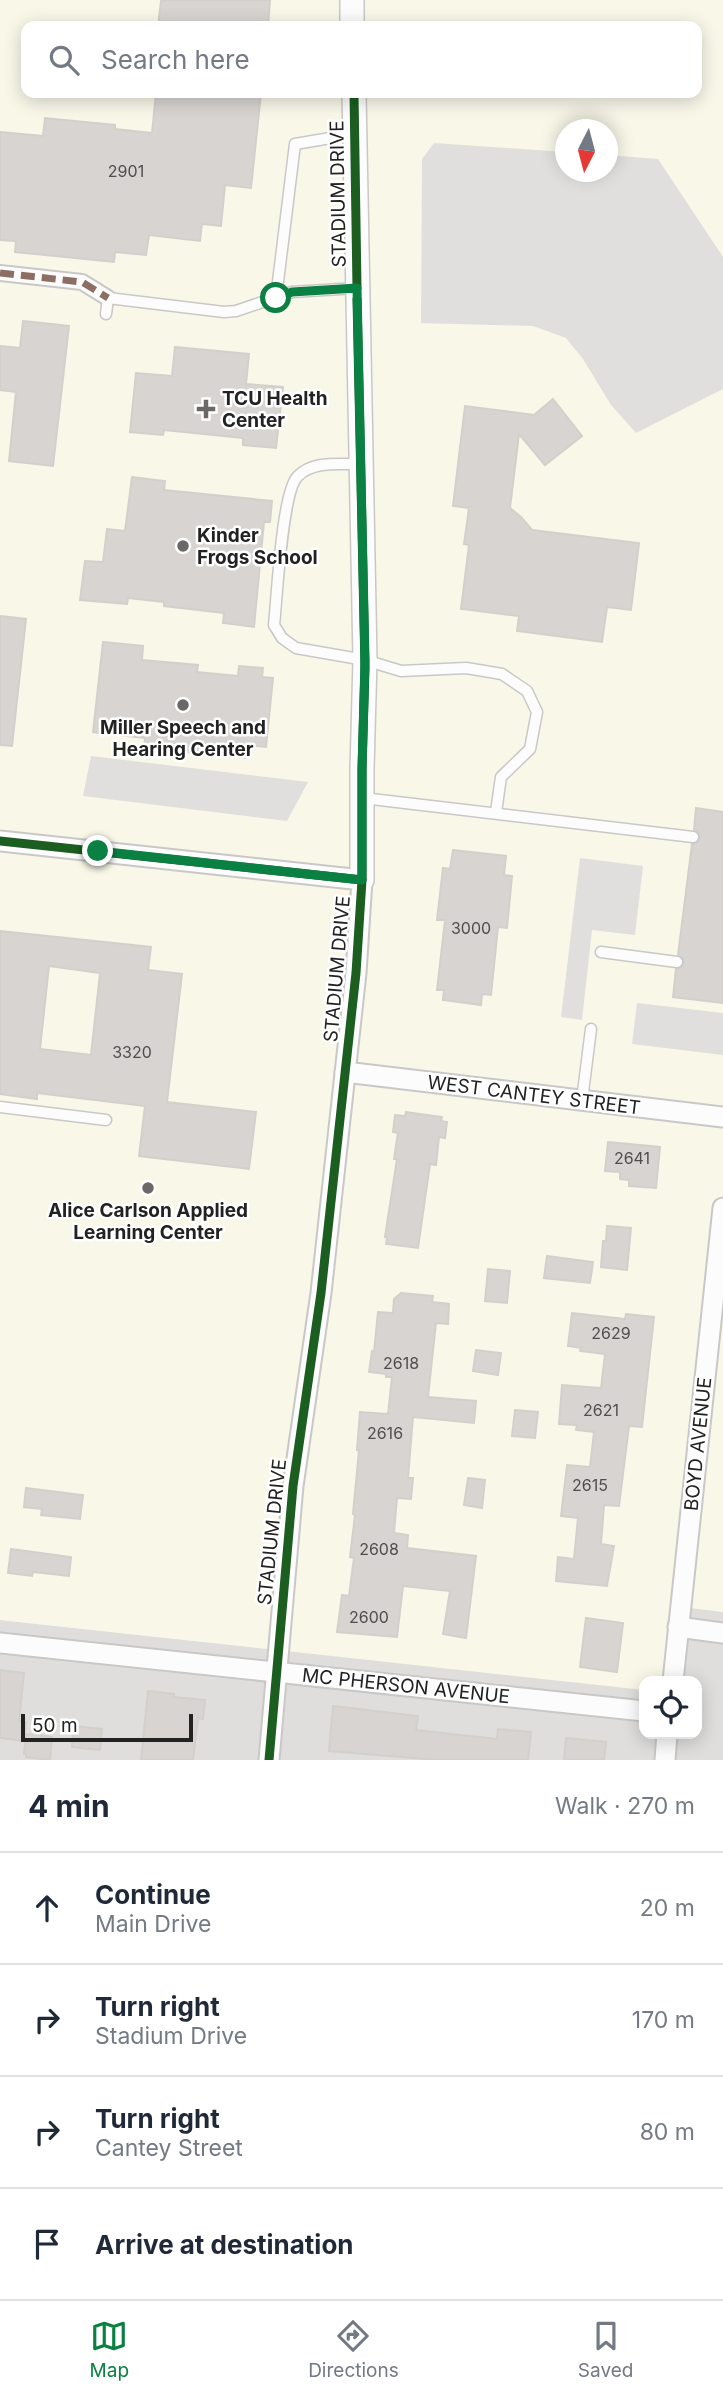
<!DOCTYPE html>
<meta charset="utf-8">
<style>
:root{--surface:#fff;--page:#f2f2f3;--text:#1f2937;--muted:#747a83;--line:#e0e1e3;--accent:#0b8043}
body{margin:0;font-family:Inter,sans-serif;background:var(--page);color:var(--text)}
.controls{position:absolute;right:21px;bottom:21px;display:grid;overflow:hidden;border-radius:14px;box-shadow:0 4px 18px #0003}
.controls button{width:63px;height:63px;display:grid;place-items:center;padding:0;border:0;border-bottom:2px solid var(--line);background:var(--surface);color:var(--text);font:35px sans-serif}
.compass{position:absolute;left:555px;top:119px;width:63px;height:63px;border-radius:50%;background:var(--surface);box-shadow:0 4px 18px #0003;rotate:186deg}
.scale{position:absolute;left:21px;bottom:18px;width:172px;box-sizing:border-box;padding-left:7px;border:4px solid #222;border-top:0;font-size:19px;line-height:24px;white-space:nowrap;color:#222;-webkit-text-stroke:5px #fff;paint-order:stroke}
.stop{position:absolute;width:21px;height:21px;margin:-16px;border:5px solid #0b8043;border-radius:50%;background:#fff}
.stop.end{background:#0b8043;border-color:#fff;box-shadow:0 2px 7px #0008}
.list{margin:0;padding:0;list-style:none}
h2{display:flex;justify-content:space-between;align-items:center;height:91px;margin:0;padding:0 28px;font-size:30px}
h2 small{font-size:23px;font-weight:400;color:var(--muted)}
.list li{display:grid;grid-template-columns:46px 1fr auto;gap:21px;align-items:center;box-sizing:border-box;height:112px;padding:0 28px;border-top:2px solid var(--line)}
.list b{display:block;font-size:26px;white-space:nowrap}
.list p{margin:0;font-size:23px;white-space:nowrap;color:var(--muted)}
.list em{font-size:23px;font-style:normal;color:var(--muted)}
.icon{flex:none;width:38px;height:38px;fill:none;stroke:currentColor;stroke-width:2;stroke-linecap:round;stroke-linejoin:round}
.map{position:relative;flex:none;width:723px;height:1760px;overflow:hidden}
.search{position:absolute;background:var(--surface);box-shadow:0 4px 18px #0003;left:21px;right:21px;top:21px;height:77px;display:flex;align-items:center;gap:18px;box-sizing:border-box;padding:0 24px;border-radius:14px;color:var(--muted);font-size:26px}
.sheet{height:539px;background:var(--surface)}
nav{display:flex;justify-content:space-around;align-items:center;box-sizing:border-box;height:98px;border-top:2px solid var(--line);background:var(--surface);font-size:19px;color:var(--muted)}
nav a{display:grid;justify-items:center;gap:4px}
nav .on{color:var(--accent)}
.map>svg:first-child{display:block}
.residential{fill:#dfdedc;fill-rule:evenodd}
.education{fill:#f8f7e8;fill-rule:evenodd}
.parking{fill:#e0dfde}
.building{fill:#d7d4d2;stroke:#d3d0cc;stroke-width:2;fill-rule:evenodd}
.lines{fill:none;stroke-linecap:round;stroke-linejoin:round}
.service-casing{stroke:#c9c8c7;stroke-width:13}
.pedestrian-casing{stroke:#c9c8c7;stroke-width:18}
.minor-casing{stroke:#c9c8c7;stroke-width:23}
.tertiary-casing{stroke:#c9c8c7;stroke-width:26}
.service{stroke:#fdfcfc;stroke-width:10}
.pedestrian{stroke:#fdfcfc;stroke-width:14}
.minor{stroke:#fdfcfc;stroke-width:19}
.tertiary{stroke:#fdfcfc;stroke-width:23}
.quiet{stroke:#8d6e63;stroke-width:7;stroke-dasharray:14 7;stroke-linecap:butt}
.cycleway-casing{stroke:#fff;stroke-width:13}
.cycleway{stroke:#1b5e20;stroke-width:9}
.route{stroke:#0b8043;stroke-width:9}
.poi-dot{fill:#6a6968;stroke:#fff;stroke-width:2.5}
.labels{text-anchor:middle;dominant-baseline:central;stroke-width:5;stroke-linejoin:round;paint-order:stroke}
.number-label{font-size:16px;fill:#4f4e4e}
.street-label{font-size:19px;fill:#222;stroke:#fff}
.poi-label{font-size:19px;font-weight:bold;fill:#222;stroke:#fff;text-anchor:start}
</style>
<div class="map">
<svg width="723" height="1760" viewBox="0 0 723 1760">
<rect width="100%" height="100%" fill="#f0eeeb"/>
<!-- residential -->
<path class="residential" d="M723,1147V1760H0V1620L306,1653ZM644,1681H697V1734H644Z"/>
<!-- education -->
<path class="education" d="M0,0H723V1612L673,1606L664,1681H644V1690L0,1620ZM26,26H697V93H26ZM566,130H608V172H566Z"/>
<!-- parking -->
<g class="parking">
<polygon points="434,143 565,152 566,172 608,172 608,155 658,159 723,257 723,389 636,433 611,405 583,359 566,338 533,326 421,323 422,159"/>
<polygon points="91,756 308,782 287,821 83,796"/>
<polygon points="580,858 643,866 635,935 592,930 582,1020 561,1017"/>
<polygon points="637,1003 723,1013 723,1055 632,1044"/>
</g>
<!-- building -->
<g class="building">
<polygon points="166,0 270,0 268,26 158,26 161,1"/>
<polygon points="156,93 261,93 251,188 225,185 221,226 202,224 200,241 149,235 146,255 115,252 114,262 15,252 16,241 0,240 0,132 43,136 45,118 115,125 115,129 152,133"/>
<polygon points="23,321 69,326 53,466 9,461 16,392 0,390 0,346 20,348"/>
<polygon points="175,347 249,354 246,384 283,387 276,448 243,445 243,438 164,430 163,435 130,432 136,373 172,376"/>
<polygon points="553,399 582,436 545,465 519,434 510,508 521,517 532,530 639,543 631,610 607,607 602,642 517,631 519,616 461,609 469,545 464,544 469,508 453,506 465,406 534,415"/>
<polygon points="132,477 165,481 164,490 272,501 270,522 264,522 254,627 223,623 224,613 164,606 164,602 128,598 127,604 80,600 85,561 103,562 107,529 125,531"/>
<polygon points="0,616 26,619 12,746 0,745"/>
<polygon points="103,642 143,646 142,660 198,665 197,672 238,676 239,666 263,668 262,677 273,678 266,747 248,745 247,758 144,748 145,738 93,732"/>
<polygon points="696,808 723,812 723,1003 673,997 676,969 682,967 684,962 682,957 678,955 692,844 698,842 700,837 698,832 694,830"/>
<polygon points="453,850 506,856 504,875 512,876 507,928 498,927 491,995 482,994 481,1005 443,1000 444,990 437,990 445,920 437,920 443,868 450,869"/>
<path d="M0,931L151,947L148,970L182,974L167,1102L256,1112L249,1169L139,1156L145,1106L37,1093V1099L0,1094ZM49,966L100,973L91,1055L40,1049Z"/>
<polygon points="406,1112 442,1117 441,1121 447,1122 445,1138 439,1137 436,1165 430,1164 418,1248 386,1244 387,1237 385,1237 397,1159 394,1159 398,1133 393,1132 395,1115 405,1116"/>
<polygon points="608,1142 660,1147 656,1188 629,1186 629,1180 620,1179 620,1172 605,1171"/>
<polygon points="607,1226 631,1228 627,1270 601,1267 603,1241 606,1241"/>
<polygon points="547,1256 593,1262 590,1283 544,1278"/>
<polygon points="488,1269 510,1271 507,1303 485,1301"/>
<polygon points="401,1293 433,1296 432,1302 449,1304 448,1324 436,1323 428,1397 476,1401 474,1423 413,1417 408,1478 413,1478 411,1499 397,1498 394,1533 408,1535 407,1548 476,1556 466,1638 443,1634 450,1591 403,1586 397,1637 337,1632 342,1595 349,1596 354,1558 350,1557 355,1515 353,1514 359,1450 357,1450 360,1412 388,1414 392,1377 386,1377 386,1374 369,1372 372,1351 374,1352 378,1312 393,1313 394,1299"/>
<polygon points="572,1313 625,1319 626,1314 654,1317 642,1427 629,1426 619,1506 604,1505 601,1544 614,1546 607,1586 556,1581 558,1557 574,1559 578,1518 561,1516 567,1465 590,1467 594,1432 576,1430 577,1425 559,1424 562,1385 601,1388 605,1354 580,1351 581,1348 568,1346"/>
<polygon points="476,1350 501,1353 498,1375 473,1371"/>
<polygon points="515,1410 538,1412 535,1438 512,1436"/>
<polygon points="468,1478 485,1480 482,1508 464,1505"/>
<polygon points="26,1488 83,1495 80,1519 41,1515 42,1509 24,1507"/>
<polygon points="11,1549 71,1557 69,1576 33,1572 32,1576 8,1573"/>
<polygon points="586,1618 623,1623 617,1672 580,1667"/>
<polygon points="0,1670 24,1673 19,1721 26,1722 24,1741 0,1738"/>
<polygon points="148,1691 174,1694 174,1697 205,1700 203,1719 198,1718 193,1760 141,1760"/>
<polygon points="333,1706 418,1716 416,1730 497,1739 498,1729 531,1732 528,1760 438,1760 329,1751"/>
<polygon points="74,1726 102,1729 100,1750 72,1747"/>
<polygon points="26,1734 52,1737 50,1760 26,1757 26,1754 24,1754"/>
<polygon points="566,1738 606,1742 604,1760 564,1760"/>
</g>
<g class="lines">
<!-- service casing -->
<g class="service-casing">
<g id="service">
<polyline points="276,298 295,144 354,134"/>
<polyline points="106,314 108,298 224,312 236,311 292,292 357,288"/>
<path d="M361,464C340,465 314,460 298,476C282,490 277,598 274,625L282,638L296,648L365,660L401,671L466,668L502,674L527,691L537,712L530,749L501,777L496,812"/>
<polyline points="363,798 693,837"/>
<polyline points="601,952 677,962"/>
<polyline points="582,1100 591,1029"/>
<polyline points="0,1107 106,1120"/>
</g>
</g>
<!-- pedestrian casing -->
<g class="pedestrian-casing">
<polyline id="pedestrian" points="0,273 82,282 108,298"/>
</g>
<!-- minor casing -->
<g class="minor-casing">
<g id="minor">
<polyline points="0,841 362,880 356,973 321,1293 293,1486 269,1760"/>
<polyline points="345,1072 723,1117"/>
<polyline points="678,1627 723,1633"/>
<polyline points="0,1643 644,1711"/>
<polyline points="673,1681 723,1208"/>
<polyline points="665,1760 667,1734"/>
</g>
</g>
<!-- tertiary casing -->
<g class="tertiary-casing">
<g id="tertiary">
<polyline points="352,0 352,26"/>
<polyline points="354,93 365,660 362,769 362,880"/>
</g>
</g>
<!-- service -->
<use href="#service" class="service"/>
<!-- pedestrian -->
<use href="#pedestrian" class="pedestrian"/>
<!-- minor -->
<use href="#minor" class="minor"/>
<!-- tertiary -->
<use href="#tertiary" class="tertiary"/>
<!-- quiet -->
<polyline class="quiet" points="0,273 82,282 108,298"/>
<!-- cycleway casing -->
<g class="cycleway-casing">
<g id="cycleway">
<polyline points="354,93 357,288"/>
<polyline points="0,841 362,880"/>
<polyline points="269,1760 293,1486 321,1293 356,973 362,880 362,769 365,669 357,299"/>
</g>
</g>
<!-- cycleway -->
<use href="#cycleway" class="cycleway"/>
</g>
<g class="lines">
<!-- route -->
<polyline class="route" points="98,851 362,880 362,769 365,660 357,288 292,292 276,298"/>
</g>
<!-- markers -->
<g class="poi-dot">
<path d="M202.5 398.5h7v7h7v7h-7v7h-7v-7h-7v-7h7z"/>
<circle cx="183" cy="546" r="7"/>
<circle cx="183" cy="705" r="7"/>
<circle cx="148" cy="1188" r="7"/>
</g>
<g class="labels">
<!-- number labels -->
<g class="number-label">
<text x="126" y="171">2901</text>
<text x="471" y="928">3000</text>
<text x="132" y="1052">3320</text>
<text x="632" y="1158">2641</text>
<text x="611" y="1333">2629</text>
<text x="401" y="1363">2618</text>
<text x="601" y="1410">2621</text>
<text x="385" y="1433">2616</text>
<text x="590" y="1485">2615</text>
<text x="379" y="1549">2608</text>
<text x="369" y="1617">2600</text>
</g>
<!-- street labels -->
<g class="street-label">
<text transform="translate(338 194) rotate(-91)">STADIUM DRIVE</text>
<text transform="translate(337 969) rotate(-85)">STADIUM DRIVE</text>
<text transform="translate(534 1095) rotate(7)">WEST CANTEY STREET</text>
<text transform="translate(698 1444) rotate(-84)">BOYD AVENUE</text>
<text transform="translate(272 1532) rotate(-84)">STADIUM DRIVE</text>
<text transform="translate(406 1686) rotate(6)">MC PHERSON AVENUE</text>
</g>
<!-- poi labels -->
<g class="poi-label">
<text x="222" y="398">TCU Health<tspan x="222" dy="22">Center</tspan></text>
<text x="197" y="535">Kinder<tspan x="197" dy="22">Frogs School</tspan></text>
<text x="183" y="727" text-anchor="middle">Miller Speech and<tspan x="183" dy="22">Hearing Center</tspan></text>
<text x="148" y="1210" text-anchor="middle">Alice Carlson Applied<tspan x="148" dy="22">Learning Center</tspan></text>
</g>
</g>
</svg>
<div class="controls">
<button><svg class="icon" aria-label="locate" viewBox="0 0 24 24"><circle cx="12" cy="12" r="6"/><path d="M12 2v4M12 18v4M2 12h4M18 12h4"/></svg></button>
</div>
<svg class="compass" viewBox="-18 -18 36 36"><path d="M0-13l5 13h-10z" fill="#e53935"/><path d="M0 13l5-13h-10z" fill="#747a83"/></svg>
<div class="scale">50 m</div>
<div class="stop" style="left:276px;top:298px"></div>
<div class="stop end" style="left:98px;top:851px"></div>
<div class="search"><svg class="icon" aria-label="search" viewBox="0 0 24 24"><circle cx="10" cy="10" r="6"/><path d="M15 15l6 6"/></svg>Search here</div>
</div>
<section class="sheet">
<h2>4 min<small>Walk · 270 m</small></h2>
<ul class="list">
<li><svg class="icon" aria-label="ahead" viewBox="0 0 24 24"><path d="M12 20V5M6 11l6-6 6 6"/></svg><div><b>Continue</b><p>Main Drive</p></div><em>20 m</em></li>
<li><svg class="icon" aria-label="right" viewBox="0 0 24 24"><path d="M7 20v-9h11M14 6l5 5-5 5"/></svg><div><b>Turn right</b><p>Stadium Drive</p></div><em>170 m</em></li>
<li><svg class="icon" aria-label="right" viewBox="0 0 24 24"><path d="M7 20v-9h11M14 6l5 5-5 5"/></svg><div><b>Turn right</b><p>Cantey Street</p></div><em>80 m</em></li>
<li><svg class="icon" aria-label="arrive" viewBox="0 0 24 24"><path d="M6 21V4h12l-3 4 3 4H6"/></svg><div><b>Arrive at destination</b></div></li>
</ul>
</section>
<nav>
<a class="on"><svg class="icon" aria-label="map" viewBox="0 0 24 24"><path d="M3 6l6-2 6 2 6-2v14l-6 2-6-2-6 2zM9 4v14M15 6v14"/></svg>Map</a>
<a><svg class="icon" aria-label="directions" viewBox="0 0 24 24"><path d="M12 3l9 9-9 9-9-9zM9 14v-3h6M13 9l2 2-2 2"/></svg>Directions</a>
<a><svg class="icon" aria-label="saved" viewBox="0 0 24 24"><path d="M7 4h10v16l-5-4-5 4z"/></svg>Saved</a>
</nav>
